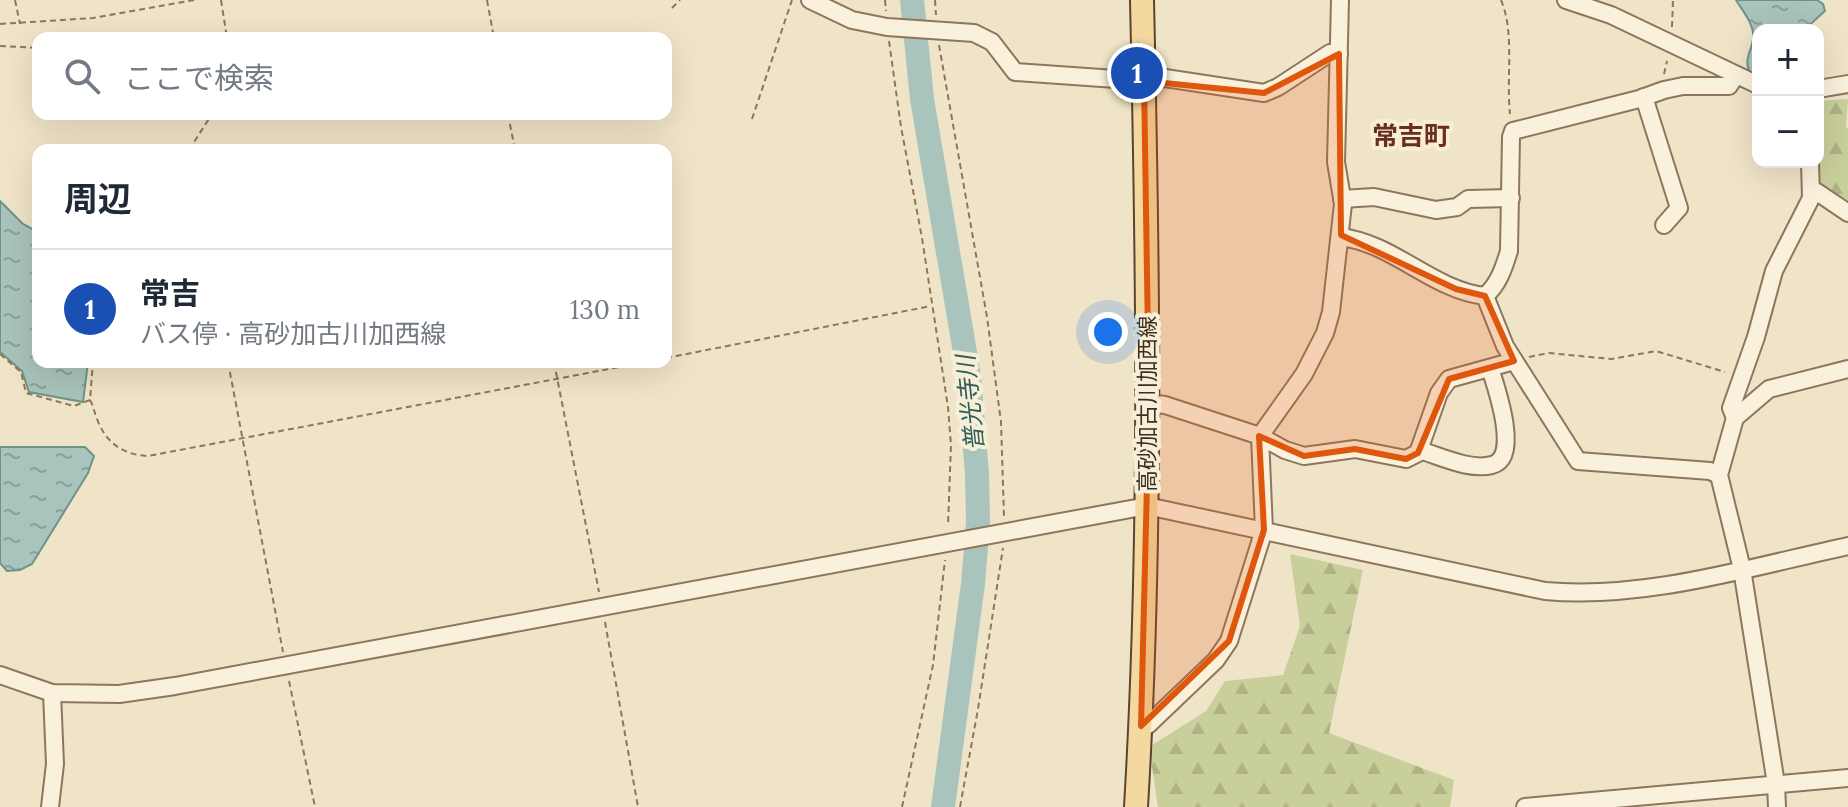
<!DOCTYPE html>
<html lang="ja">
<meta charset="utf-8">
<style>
:root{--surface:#fff;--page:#f6f6f7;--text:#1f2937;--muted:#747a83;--line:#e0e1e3;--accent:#0b8043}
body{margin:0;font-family:Lora,"Noto Sans JP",serif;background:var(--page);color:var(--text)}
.controls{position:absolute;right:24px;top:24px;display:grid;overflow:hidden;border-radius:16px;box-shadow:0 8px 32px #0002}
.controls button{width:72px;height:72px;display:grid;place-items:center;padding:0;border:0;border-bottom:2px solid var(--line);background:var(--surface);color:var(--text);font:40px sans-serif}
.you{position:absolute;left:1108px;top:332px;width:28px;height:28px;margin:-20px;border:6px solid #fff;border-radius:50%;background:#1a73e8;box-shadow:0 0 0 12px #1a73e833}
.badge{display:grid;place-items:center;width:52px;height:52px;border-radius:50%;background:var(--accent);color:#fff;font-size:26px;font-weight:700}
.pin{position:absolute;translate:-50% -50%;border:4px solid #fff;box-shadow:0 2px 8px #0006}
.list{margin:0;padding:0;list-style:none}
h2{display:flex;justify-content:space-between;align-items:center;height:104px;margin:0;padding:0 32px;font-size:34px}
h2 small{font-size:26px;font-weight:400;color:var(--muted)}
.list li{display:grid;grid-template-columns:52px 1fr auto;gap:24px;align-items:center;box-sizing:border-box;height:120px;padding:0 32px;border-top:2px solid var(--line)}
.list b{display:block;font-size:30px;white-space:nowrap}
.list p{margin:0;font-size:26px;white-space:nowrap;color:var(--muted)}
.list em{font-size:26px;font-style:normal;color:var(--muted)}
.icon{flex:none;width:44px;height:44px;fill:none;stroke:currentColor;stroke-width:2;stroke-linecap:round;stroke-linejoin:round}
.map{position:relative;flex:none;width:1848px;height:807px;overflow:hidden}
.search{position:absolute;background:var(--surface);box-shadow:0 8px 32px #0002;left:32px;top:32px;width:640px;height:88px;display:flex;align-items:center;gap:20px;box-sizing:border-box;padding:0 28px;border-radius:16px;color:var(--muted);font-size:30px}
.panel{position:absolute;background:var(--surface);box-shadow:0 8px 32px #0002;left:32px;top:144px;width:640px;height:224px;border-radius:16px}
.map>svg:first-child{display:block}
.forest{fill:url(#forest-firs)}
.water{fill:url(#water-ripples);stroke:#6f938a;stroke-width:2}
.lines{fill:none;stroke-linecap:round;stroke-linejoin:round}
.river{stroke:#a9c4bc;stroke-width:24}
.minor-casing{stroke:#8d765c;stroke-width:20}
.major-casing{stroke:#5b4430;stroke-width:26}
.path{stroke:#8d765c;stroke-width:2;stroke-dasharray:6 4;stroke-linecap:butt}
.minor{stroke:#faf1dc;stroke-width:16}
.major{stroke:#f3d9a0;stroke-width:22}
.marked{fill:#df570d;fill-opacity:0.2;stroke:#df570d;stroke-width:6;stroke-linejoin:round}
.labels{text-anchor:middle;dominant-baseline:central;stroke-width:8;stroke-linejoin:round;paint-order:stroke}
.street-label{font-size:22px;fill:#3d2e20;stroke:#f7eed8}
.water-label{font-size:24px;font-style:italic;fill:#2f5d5a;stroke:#f7eed8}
.quarter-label{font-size:26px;font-weight:bold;fill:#6b2e1e;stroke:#f7eed8}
</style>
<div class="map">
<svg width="1848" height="807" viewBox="0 0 1848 807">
<defs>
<pattern id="forest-firs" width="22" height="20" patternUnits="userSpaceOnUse" patternTransform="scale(2)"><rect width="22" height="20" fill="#c9cf9b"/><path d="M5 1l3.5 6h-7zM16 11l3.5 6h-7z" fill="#aeb285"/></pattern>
<pattern id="water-ripples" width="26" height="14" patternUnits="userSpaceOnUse" patternTransform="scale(2)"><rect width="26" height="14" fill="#a9c4bc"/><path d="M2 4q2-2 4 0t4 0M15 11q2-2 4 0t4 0" fill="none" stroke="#8ba098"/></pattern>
</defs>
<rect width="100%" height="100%" fill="#f0e4c8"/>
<!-- forest -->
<g class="forest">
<polygon points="1848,99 1846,127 1848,129 1848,203 1825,185 1817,185 1818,101"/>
<polygon points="1290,554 1363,570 1329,733 1454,780 1450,807 1158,807 1149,747 1206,711 1225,681 1283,675 1300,626"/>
</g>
<!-- water -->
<g class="water">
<path d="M1736,0H1817L1823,4L1825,11L1804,30H1758V76L1749,71C1744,57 1752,51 1753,38C1755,25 1742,10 1736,0Z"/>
<polygon points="0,201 23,224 38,232 38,362 88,362 83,402 29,392 22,371 0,352"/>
<polygon points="0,447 85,447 94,456 88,473 32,564 20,570 7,571 0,563"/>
</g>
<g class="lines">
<!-- river -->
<polyline class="river" points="912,0 922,99 969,376 977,474 978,522 973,584 943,807"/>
<!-- minor casing -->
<g class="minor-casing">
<g id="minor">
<polyline points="810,0 852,20 887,27 974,33 992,42 1015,72 1144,81 1165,78 1264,93 1278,87 1330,53 1339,54"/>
<polyline points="1566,0 1611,15 1758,85"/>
<polyline points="1818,89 1848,84"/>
<polyline points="1644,97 1679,208 1664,225"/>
<polyline points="1811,191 1817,192 1848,213"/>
<polyline points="1342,199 1374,197 1436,210 1457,207 1468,199 1511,198"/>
<path d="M1340,237C1394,243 1432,290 1485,296C1499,284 1504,267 1509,251L1511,137L1513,131L1639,99L1664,90L1683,86H1729L1736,75"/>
<polyline points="1485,296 1505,346 1578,461 1710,471 1719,475"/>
<polyline points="1149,403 1165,405 1260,436 1285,450 1304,456 1355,449 1406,459 1418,453 1439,393 1449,379 1514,361"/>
<polyline points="1735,418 1731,408 1756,337 1774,271 1811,198 1810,162"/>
<path d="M1419,450C1440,456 1470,471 1492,465C1521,458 1496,387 1490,368"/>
<path d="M0,675L52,693L119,694L175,686L1147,506L1545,591C1646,600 1750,567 1848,546"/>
<polyline points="1141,726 1148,725 1216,660 1229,641 1264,530 1260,436 1304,374 1325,333 1331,312 1343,204 1336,162 1340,0"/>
<polyline points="50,807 55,764 52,693"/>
<polyline points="1525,807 1848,778"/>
<polyline points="1777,807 1776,784 1742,569 1719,475 1735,418 1769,389 1848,369"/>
</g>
</g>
<!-- major casing -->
<g class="major-casing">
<path id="major" d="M1136,807C1152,538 1148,269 1142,0"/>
</g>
<!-- path -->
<g class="path">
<polyline points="15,0 20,24"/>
<polyline points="221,0 227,38"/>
<polyline points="487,0 494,38"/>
<polyline points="885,0 886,11"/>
<polyline points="935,0 936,15"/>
<path d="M1501,0C1515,33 1506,77 1510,114"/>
<polyline points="672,8 680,0"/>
<polyline points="0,24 93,18 194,0"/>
<polyline points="1672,27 1673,0"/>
<polyline points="92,38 106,35 137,38"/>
<polyline points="889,41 901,127 922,238 948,407 951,445 948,526"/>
<polyline points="939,45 987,317 1001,422 1004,517"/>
<polyline points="0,46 38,48"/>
<polyline points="1664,74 1667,61"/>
<polyline points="508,114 515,150"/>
<polyline points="752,119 792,0"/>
<polyline points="189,150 212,114"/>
<polyline points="0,354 21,372 26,393 74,406 90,400 93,362"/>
<polyline points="1529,357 1549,353 1611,359 1656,351 1725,372"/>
<polyline points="666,358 931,306"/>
<polyline points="228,362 283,652"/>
<polyline points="554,362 599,592"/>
<path d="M90,400C94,407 94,412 97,419C106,443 123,455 148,456L646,362"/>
<polyline points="605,622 638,807"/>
<polyline points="289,681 315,807"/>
<polyline points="902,807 933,665 945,560"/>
<polyline points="960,807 978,709 1003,548"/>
</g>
<!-- minor -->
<use href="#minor" class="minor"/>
<!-- major -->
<use href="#major" class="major"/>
</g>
<!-- marked area -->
<path class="marked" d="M1339,54L1341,235L1456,289L1485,296L1514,361L1449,379L1418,453L1406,459L1355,449L1304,456L1259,436L1264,530L1229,641L1141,726L1149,403L1144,81L1264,93Z"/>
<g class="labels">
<!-- street labels -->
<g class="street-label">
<text transform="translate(1147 404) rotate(-90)">高砂加古川加西線</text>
</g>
<!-- water labels -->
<g class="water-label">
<text transform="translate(970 403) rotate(-96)">普光寺川</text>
</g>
<!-- quarter labels -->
<g class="quarter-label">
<text x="1411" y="135">常吉町</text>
</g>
</g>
</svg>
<div class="controls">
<button>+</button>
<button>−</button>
</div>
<div class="you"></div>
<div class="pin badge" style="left:1137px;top:73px;background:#1a4fb4">1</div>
<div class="search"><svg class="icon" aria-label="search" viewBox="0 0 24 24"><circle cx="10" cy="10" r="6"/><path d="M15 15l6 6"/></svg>ここで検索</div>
<section class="panel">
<h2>周辺<small></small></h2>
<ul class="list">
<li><span class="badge" style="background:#1a4fb4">1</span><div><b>常吉</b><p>バス停 · 高砂加古川加西線</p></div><em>130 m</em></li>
</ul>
</section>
</div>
